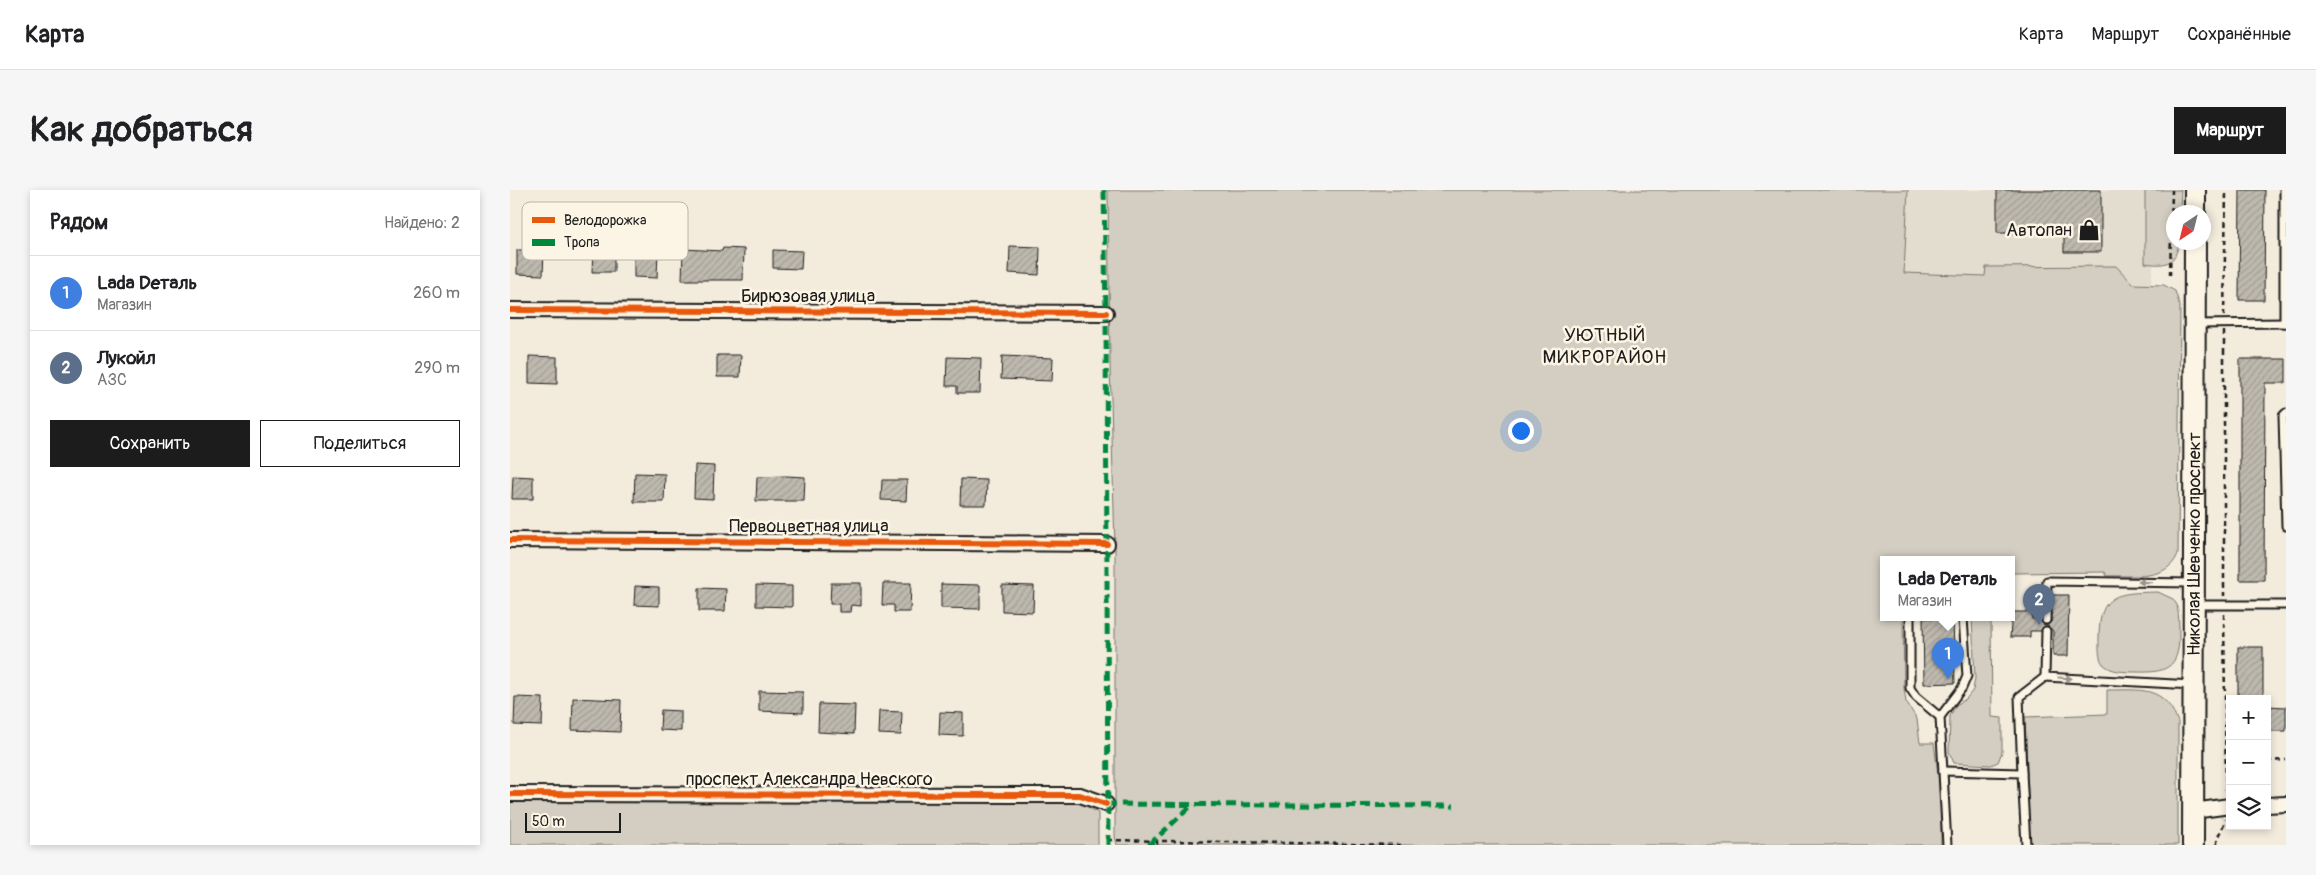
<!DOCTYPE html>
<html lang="ru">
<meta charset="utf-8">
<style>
:root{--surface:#fff;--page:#f6f6f6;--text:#202124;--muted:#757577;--line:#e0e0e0;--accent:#1c1c1c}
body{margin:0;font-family:Pangolin,sans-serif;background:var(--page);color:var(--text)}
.controls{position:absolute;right:15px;bottom:15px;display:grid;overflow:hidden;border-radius:0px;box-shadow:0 2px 8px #0003}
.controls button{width:45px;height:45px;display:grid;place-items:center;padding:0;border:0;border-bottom:1px solid var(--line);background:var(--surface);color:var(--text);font:25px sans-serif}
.compass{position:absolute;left:1656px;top:15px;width:45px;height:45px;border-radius:50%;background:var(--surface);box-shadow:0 2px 8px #0003;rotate:215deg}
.scale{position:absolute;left:15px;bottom:12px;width:96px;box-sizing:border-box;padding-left:5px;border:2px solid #1c1c1c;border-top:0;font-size:14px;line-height:18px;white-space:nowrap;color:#1c1c1c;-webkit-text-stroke:4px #fcf5e5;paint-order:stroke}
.you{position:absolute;left:1010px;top:240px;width:18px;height:18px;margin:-12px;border:4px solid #fff;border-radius:50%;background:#1a73e8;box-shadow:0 0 0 8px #1a73e833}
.badge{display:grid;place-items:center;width:32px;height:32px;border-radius:50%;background:var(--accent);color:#fff;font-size:16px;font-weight:700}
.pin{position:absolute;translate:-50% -41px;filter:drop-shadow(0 1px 2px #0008)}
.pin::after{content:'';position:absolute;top:26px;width:18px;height:15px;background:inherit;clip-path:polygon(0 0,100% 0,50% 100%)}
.popup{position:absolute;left:1370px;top:366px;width:135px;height:65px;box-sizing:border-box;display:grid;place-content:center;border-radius:0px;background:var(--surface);filter:drop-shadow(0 1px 4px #0005);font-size:16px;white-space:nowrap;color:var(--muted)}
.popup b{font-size:19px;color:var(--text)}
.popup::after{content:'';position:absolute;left:50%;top:100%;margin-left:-10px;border:10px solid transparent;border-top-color:var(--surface)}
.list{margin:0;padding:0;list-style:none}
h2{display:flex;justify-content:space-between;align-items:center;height:65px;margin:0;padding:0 20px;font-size:21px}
h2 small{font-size:16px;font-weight:400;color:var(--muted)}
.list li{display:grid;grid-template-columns:32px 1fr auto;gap:15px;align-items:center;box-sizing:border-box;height:75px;padding:0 20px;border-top:1px solid var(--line)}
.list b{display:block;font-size:19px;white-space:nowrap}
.list p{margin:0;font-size:16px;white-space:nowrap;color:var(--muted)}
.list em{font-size:16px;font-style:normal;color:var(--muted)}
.actions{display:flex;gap:10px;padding:15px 20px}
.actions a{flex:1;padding:11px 0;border:1px solid var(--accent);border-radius:0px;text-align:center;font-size:18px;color:var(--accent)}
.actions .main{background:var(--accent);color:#fff}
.icon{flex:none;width:28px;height:28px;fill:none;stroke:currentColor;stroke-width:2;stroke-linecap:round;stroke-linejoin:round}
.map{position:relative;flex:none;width:1776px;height:655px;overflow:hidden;border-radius:0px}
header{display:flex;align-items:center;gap:30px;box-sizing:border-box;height:70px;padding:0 25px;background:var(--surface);border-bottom:1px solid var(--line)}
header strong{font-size:24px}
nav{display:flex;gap:28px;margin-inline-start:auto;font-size:18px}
.intro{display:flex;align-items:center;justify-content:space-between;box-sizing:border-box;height:120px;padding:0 30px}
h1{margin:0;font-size:35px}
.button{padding:12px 22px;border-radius:0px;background:var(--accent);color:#fff;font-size:18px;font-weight:700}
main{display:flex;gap:30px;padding:0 30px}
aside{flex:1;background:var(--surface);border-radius:0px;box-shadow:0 2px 8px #0003}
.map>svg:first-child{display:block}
.built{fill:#e3ddcf}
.green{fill:#d3cec1;stroke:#78756e}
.building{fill:url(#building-hatch);stroke:#1c1c1c}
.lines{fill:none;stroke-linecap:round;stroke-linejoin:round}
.lane-casing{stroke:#1c1c1c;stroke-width:11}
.street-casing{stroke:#1c1c1c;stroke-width:18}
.secondary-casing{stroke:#1c1c1c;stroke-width:24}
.path{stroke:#1c1c1c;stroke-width:2.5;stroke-dasharray:5 4;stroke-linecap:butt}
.lane{stroke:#fcf5e5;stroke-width:7}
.street{stroke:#fcf5e5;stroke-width:14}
.secondary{stroke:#fcf5e5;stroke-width:20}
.quiet{stroke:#00873e;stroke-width:5;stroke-dasharray:10 5;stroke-linecap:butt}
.cycleway-casing{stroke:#fcf5e5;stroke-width:9}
.cycleway{stroke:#e8590c;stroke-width:6}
.oneway{fill:#97938b}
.labels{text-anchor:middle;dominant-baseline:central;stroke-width:5;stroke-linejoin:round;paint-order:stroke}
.poi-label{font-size:18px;fill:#1c1c1c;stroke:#fcf5e5;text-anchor:end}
.street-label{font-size:18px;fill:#1c1c1c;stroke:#fcf5e5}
.neighbourhood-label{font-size:19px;letter-spacing:1px;fill:#1c1c1c;stroke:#fcf5e5}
.key{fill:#fcf5e5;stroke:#b9b4a9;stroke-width:1}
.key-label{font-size:14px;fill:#1c1c1c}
</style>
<header>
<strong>Карта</strong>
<nav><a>Карта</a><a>Маршрут</a><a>Сохранённые</a></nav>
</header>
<div class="intro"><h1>Как добраться</h1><a class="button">Маршрут</a></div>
<main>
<aside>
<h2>Рядом<small>Найдено: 2</small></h2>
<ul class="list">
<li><span class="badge" style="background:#3f7fe0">1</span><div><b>Lada Dеталь</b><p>Магазин</p></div><em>260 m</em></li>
<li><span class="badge" style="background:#5c6f8a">2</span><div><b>Лукойл</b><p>АЗС</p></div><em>290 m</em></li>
</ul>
<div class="actions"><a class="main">Сохранить</a><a>Поделиться</a></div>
</aside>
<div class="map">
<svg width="1776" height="655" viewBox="0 0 1776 655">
<defs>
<pattern id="building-hatch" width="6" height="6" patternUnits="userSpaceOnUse" patternTransform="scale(1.25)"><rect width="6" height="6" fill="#beb9ae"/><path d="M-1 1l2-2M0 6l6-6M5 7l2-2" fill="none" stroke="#a39e95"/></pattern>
</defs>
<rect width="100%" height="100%" fill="#f3ecdd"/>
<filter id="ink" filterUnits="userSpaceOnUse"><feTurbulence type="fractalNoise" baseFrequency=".02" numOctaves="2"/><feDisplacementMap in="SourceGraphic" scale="10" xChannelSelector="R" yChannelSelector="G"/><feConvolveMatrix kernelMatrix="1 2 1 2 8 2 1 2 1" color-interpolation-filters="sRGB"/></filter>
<g filter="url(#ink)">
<!-- built -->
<polygon class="built" points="1389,0 1644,0 1644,68 1640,100 1384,101"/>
<!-- green -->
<g class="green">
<path d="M598,0H1398L1394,83L1475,86L1476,77L1606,76L1623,94L1654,95L1665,101L1670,116L1668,364C1657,392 1621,385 1597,386L1595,382L1502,383V370H1374V428H1393L1394,498L1396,512L1407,529L1410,553H1424L1431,608V655H607L605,647V359L600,173Z"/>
<path d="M1635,0H1671L1670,22H1664V52L1669,53C1665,75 1655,76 1635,73Z"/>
<path d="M1648,402L1663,409L1667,415C1669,426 1669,435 1669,446C1669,478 1656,483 1626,482C1615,482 1601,482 1593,474C1588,468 1589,456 1589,448C1589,402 1608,403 1648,402Z"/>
<polygon points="1462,428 1481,428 1482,527 1492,528 1492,562 1488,572 1481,575 1444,573 1439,562 1440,526 1446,515 1456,509 1463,500 1465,488"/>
<path d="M1597,500C1631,500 1654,495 1668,532V655H1520L1515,527L1597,524Z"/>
<polygon points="565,609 588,623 588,655 0,655 0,610"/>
</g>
<!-- building -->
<g class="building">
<polygon points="1487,0 1591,0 1591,62 1554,62 1554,43 1487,43"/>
<polygon points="1730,0 1755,0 1754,110 1729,110"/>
<polygon points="500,56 530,57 529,85 499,83"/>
<polygon points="83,58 104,59 104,82 82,82"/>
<polygon points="213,58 234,59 233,90 172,90 173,59 212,61"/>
<polygon points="124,59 148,60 147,88 124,87"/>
<polygon points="7,60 34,60 33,85 7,84"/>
<polygon points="263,60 292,61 291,79 263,78"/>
<polygon points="207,165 231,165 230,187 207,187"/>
<polygon points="19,166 47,167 47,194 19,193"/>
<polygon points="492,166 543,168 542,191 491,189"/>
<polygon points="437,167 471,168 470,203 447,203 447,196 436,196"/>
<polygon points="1730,169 1776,169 1776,193 1755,193 1754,390 1730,390"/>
<polygon points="185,275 204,276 203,309 184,308"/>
<polygon points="125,283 155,284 154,312 124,312"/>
<polygon points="3,286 23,287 23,309 2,309"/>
<polygon points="276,286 295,287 294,311 246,311 247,287"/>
<polygon points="451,289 477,290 476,315 450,315"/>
<polygon points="372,290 397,290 396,311 371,310"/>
<polygon points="321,393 351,393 351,416 341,415 340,422 329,422 329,414 320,414"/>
<polygon points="373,393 401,393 400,422 384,422 384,415 372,415"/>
<polygon points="431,394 470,395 470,419 431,418"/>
<polygon points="246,395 282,396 282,417 246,416"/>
<polygon points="492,395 524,396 523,422 492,421"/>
<polygon points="125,396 149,397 149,416 124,415"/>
<polygon points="189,398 216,399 215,421 189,421"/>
<polygon points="1542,405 1559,405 1558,466 1543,466 1543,441 1538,436 1533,437 1531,441 1520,441 1520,447 1500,447 1502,422 1522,422 1522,429 1531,430 1535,435 1540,433 1542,430"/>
<polygon points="1413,428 1443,428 1445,493 1414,494"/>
<rect x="1728" y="457" width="25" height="52"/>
<polygon points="249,501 293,502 293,523 249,521"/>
<polygon points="5,507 33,508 32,536 4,535"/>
<polygon points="63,508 111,510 110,542 62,540"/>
<polygon points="309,514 345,515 344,544 308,542"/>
<polygon points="1757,516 1776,517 1776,541 1757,541"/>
<polygon points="151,520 171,521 171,541 150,540"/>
<polygon points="369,521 392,522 391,545 368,544"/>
<polygon points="430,522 453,523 453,546 429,545"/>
</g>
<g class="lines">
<!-- lane casing -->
<g class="lane-casing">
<g id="lane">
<polyline points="1774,133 1774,0"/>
<polyline points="1685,134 1776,133"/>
<polyline points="1776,223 1773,226 1776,336"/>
<polyline points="1686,415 1776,415"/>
<polyline points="1400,428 1400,498 1406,507 1430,527"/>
<polyline points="1536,430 1537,391 1683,393"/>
<polyline points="1536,441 1535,487 1683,495"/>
<polyline points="1433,581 1512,583 1516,655"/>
<polyline points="1512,583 1509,507 1535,487"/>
<polyline points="1437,655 1430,527 1452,498 1457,486 1453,428"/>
</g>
</g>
<!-- street casing -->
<g class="street-casing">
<g id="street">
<polyline points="0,120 596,123"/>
<polyline points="0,350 597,354"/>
<polyline points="0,604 570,605 596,614"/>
<polyline points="1757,615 1776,614"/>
<polyline points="1683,621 1720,616"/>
</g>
</g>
<!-- secondary casing -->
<g class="secondary-casing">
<g id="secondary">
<polyline points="1685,22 1685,0"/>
<path id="s1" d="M1683,655L1685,52"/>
</g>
</g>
<!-- path -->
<g class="path">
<polyline points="1660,85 1662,0"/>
<polyline points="1714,126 1716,0"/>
<polyline points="1714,141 1714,406"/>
<polyline points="1714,424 1716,603"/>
<polyline points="1757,571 1776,570"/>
<polyline points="598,650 895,655"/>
<polyline points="647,655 647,650"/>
<path d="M1707,655C1706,646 1714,638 1715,629"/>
</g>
<!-- lane -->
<use href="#lane" class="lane"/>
<!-- street -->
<use href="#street" class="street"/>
<!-- secondary -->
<use href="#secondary" class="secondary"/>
<!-- quiet -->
<g class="quiet">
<polyline points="594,0 596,123 598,655"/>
<polyline points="596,614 944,616"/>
<polyline points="639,655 683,614"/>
</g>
<!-- cycleway casing -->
<g class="cycleway-casing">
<g id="cycleway">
<polyline points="0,120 596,123"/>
<polyline points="0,350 597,354"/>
<polyline points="0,604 570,605 596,614"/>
</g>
</g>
<!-- cycleway -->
<use href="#cycleway" class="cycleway"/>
</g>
<!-- one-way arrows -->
<defs><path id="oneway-solid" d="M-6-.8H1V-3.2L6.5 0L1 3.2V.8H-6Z" transform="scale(1.25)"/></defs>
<g class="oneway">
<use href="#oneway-solid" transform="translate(1635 392) rotate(-179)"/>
<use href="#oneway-solid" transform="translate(1555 488) rotate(3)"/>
</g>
</g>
<!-- icons -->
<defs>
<g id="shop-bare" transform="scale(1.725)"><path d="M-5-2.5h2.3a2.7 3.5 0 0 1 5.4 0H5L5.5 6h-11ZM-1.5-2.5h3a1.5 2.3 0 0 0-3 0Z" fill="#1c1c1c" stroke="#fcf5e5" stroke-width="2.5" paint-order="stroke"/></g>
</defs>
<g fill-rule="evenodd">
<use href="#shop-bare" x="1579" y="40"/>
</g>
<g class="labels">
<!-- poi labels -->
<g class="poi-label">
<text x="1562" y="40">Автопан</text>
</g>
<!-- street labels -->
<g class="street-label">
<text x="298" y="106">Бирюзовая улица</text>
<text x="299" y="336">Первоцветная улица</text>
<text stroke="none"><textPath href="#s1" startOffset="301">Николая Шевченко проспект</textPath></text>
<text x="299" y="589">проспект Александра Невского</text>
</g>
<!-- neighbourhood labels -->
<g class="neighbourhood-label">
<text x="1095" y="145">УЮТНЫЙ<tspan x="1095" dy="22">МИКРОРАЙОН</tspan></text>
</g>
</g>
<!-- legend -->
<rect x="12" y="12" width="166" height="58" rx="8" class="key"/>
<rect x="22" y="27" width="23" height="6" fill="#e8590c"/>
<rect x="22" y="49" width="23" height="7" fill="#00873e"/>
<g class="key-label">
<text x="54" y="35">Велодорожка</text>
<text x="54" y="57">Тропа</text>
</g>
</svg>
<div class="controls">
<button>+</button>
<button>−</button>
<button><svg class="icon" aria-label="layers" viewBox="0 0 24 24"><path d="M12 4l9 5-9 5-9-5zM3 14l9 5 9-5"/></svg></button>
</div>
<svg class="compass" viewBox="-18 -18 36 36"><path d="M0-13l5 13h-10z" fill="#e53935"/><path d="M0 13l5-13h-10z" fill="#757577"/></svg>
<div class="scale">50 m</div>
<div class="you"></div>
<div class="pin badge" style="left:1438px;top:489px;background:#3f7fe0">1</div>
<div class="popup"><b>Lada Dеталь</b>Магазин</div>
<div class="pin badge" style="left:1529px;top:435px;background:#5c6f8a">2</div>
</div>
</main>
